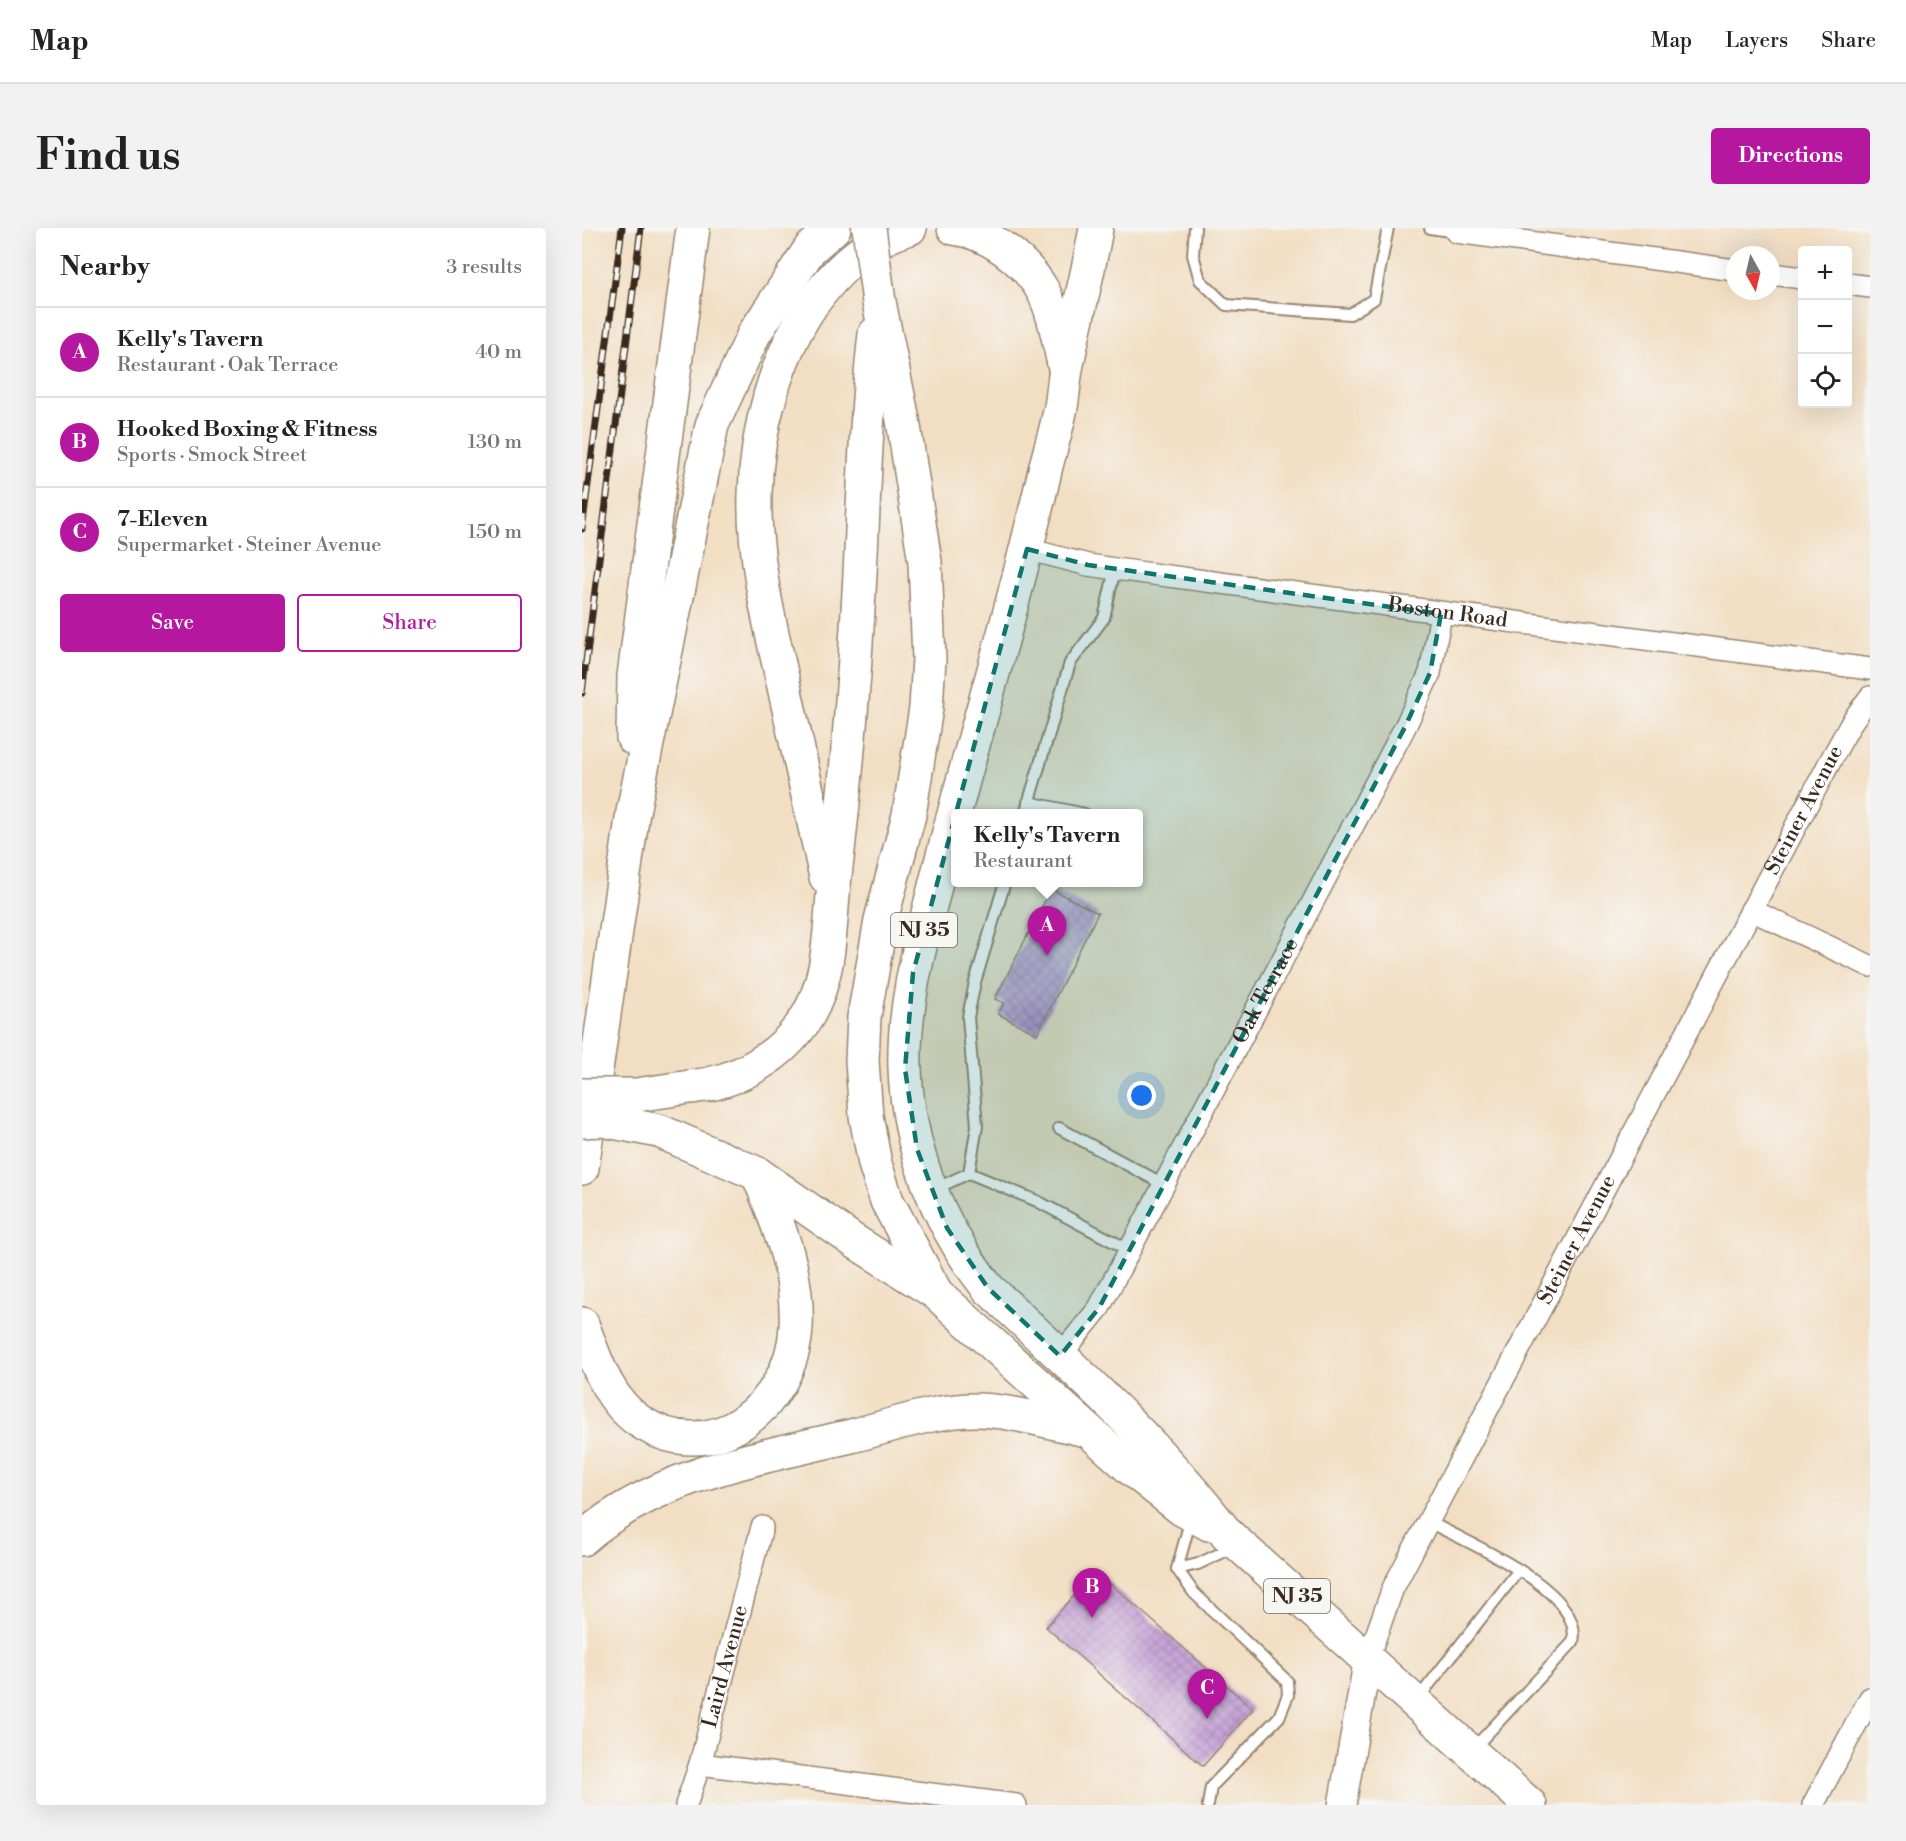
<!DOCTYPE html>
<meta charset="utf-8">
<style>
:root{--surface:#fff;--page:#f2f2f2;--text:#222;--muted:#767676;--line:#e0e0e0;--accent:#b5179e}
body{margin:0;font-family:"Libre Bodoni",serif;background:var(--page);color:var(--text)}
.controls{position:absolute;right:18px;top:18px;display:grid;overflow:hidden;border-radius:6px;box-shadow:0 6px 24px #0002}
.controls button{width:54px;height:54px;display:grid;place-items:center;padding:0;border:0;border-bottom:2px solid var(--line);background:var(--surface);color:var(--text);font:30px sans-serif}
.compass{position:absolute;left:1144px;top:18px;width:54px;height:54px;border-radius:50%;background:var(--surface);box-shadow:0 6px 24px #0002;rotate:172deg}
.you{position:absolute;left:560px;top:868px;width:21px;height:21px;margin:-15px;border:4px solid #fff;border-radius:50%;background:#1a73e8;box-shadow:0 0 0 9px #1a73e833}
.badge{display:grid;place-items:center;width:39px;height:39px;border-radius:50%;background:var(--accent);color:#fff;font-size:20px;font-weight:700}
.pin{position:absolute;translate:-50% -50px;filter:drop-shadow(0 2px 3px #0008)}
.pin::after{content:'';position:absolute;top:32px;width:21px;height:18px;background:inherit;clip-path:polygon(0 0,100% 0,50% 100%)}
.popup{position:absolute;left:369px;top:581px;width:192px;height:78px;box-sizing:border-box;display:grid;place-content:center;border-radius:6px;background:var(--surface);filter:drop-shadow(0 2px 4px #0005);font-size:20px;white-space:nowrap;color:var(--muted)}
.popup b{font-size:22px;color:var(--text)}
.popup::after{content:'';position:absolute;left:50%;top:100%;margin-left:-12px;border:12px solid transparent;border-top-color:var(--surface)}
.list{margin:0;padding:0;list-style:none}
h2{display:flex;justify-content:space-between;align-items:center;height:78px;margin:0;padding:0 24px;font-size:26px}
h2 small{font-size:20px;font-weight:400;color:var(--muted)}
.list li{display:grid;grid-template-columns:39px 1fr auto;gap:18px;align-items:center;box-sizing:border-box;height:90px;padding:0 24px;border-top:2px solid var(--line)}
.list b{display:block;font-size:22px;white-space:nowrap}
.list p{margin:0;font-size:20px;white-space:nowrap;color:var(--muted)}
.list em{font-size:20px;font-style:normal;color:var(--muted)}
.actions{display:flex;gap:12px;padding:18px 24px}
.actions a{flex:1;padding:14px 0;border:2px solid var(--accent);border-radius:6px;text-align:center;font-size:21px;color:var(--accent)}
.actions .main{background:var(--accent);color:#fff}
.icon{flex:none;width:33px;height:33px;fill:none;stroke:currentColor;stroke-width:2;stroke-linecap:round;stroke-linejoin:round}
.map{position:relative;flex:none;width:1288px;height:1577px;overflow:hidden;border-radius:6px}
header{display:flex;align-items:center;gap:36px;box-sizing:border-box;height:84px;padding:0 30px;background:var(--surface);border-bottom:2px solid var(--line)}
header strong{font-size:28px}
nav{display:flex;gap:33px;margin-inline-start:auto;font-size:21px}
.intro{display:flex;align-items:center;justify-content:space-between;box-sizing:border-box;height:144px;padding:0 36px}
h1{margin:0;font-size:42px}
.button{padding:15px 27px;border-radius:6px;background:var(--accent);color:#fff;font-size:21px;font-weight:700}
main{display:flex;gap:36px;padding:0 36px}
aside{flex:1;background:var(--surface);border-radius:6px;box-shadow:0 6px 24px #0002}
.map>svg:first-child{display:block}
.building{fill:url(#building-cross-hatch)}
.lines{fill:none;stroke-linecap:round;stroke-linejoin:round}
.service-casing{stroke:#968470;stroke-width:14}
.minor-casing{stroke:#968470;stroke-width:24}
.tertiary-casing{stroke:#968470;stroke-width:30}
.primary-casing{stroke:#968470;stroke-width:36}
.trunk-casing{stroke:#968470;stroke-width:36}
.service{stroke:#fff;stroke-width:10}
.minor{stroke:#fff;stroke-width:21}
.tertiary{stroke:#fff;stroke-width:27}
.primary{stroke:#fff;stroke-width:33}
.trunk{stroke:#fff;stroke-width:33}
.rail-casing{stroke:#3b2a1e;stroke-width:7}
.rail{stroke:#f6f6f2;stroke-width:4.5;stroke-dasharray:14;stroke-linecap:butt}
.trunk-bridge-casing{stroke:#968470;stroke-width:36;stroke-linecap:butt}
.trunk-bridge{stroke:#fff;stroke-width:33}
.marked{fill:#0f766e;fill-opacity:0.2;stroke:#0f766e;stroke-width:4.5;stroke-dasharray:12 8;stroke-linejoin:round}
.labels{text-anchor:middle;dominant-baseline:central;stroke-width:4.5;stroke-linejoin:round;paint-order:stroke}
.shield{fill:#f6f6f2;stroke:#73675e;stroke-width:1.5}
.shield-label{font-size:20px;font-weight:bold;fill:#3b2a1e}
.street-label{font-size:21px;fill:#3b2a1e;stroke:#f6f6f2}
</style>
<header>
<strong>Map</strong>
<nav><a>Map</a><a>Layers</a><a>Share</a></nav>
</header>
<div class="intro"><h1>Find us</h1><a class="button">Directions</a></div>
<main>
<aside>
<h2>Nearby<small>3 results</small></h2>
<ul class="list">
<li><span class="badge">A</span><div><b>Kelly's Tavern</b><p>Restaurant · Oak Terrace</p></div><em>40 m</em></li>
<li><span class="badge">B</span><div><b>Hooked Boxing &amp; Fitness</b><p>Sports · Smock Street</p></div><em>130 m</em></li>
<li><span class="badge">C</span><div><b>7-Eleven</b><p>Supermarket · Steiner Avenue</p></div><em>150 m</em></li>
</ul>
<div class="actions"><a class="main">Save</a><a>Share</a></div>
</aside>
<div class="map">
<svg width="1288" height="1577" viewBox="0 0 1288 1577">
<defs>
<pattern id="building-cross-hatch" width="8" height="8" patternUnits="userSpaceOnUse" patternTransform="scale(1.5)"><rect width="8" height="8" fill="#c096d4"/><path d="M0 0l8 8M0 8l8-8" fill="none" stroke="#9d7bab"/></pattern>
</defs>
<rect width="100%" height="100%" fill="#f6f6f2"/>
<filter id="ink" filterUnits="userSpaceOnUse"><feTurbulence type="fractalNoise" baseFrequency=".0167" numOctaves="2"/><feDisplacementMap in="SourceGraphic" scale="12" xChannelSelector="R" yChannelSelector="G"/><feConvolveMatrix kernelMatrix="1 2 1 2 8 2 1 2 1" color-interpolation-filters="sRGB"/></filter>
<filter id="wash" filterUnits="userSpaceOnUse"><feTurbulence type="fractalNoise" baseFrequency=".008" numOctaves="4" result="noise"/><feDisplacementMap in="SourceGraphic" scale="24" xChannelSelector="R" yChannelSelector="G"/><feGaussianBlur stdDeviation="1.35" result="paint"/><feColorMatrix in="noise" values="0 0 0 0 0 0 0 0 0 0 0 0 0 0 0 0 0 1.4 0 .05"/><feComposite in="paint" operator="in"/></filter>
<g filter="url(#wash)">
<rect width="100%" height="100%" fill="#f2dec2"/>
<g id="blocks">
<!-- building -->
<g class="building">
<polygon points="469,661 516,685 455,806 416,786 422,775 413,771"/>
<polygon points="514,1343 671,1481 621,1538 464,1399"/>
</g>
</g>
</g>
<g filter="url(#ink)">
<use href="#blocks" fill-opacity="0" stroke="#968470" stroke-width="1.5"/>
<g class="lines">
<!-- service casing -->
<g class="service-casing">
<g id="service">
<polyline points="613,0 611,27 618,52 644,77 768,86 792,71 806,0"/>
<polyline points="848,0 874,4"/>
<polyline points="446,574 503,586"/>
<polyline points="443,586 488,435 522,390 533,341"/>
<polyline points="477,900 581,956"/>
<polyline points="387,945 395,898 386,789 393,754 423,654"/>
<polyline points="353,961 387,945 455,973 547,1022"/>
<polyline points="609,1290 595,1341 616,1336 652,1319"/>
<path d="M847,1294C884,1314 1003,1362 991,1414L891,1521"/>
<polyline points="595,1341 612,1365 705,1453 706,1467 697,1489 629,1559 626,1577"/>
<polyline points="835,1472 937,1342"/>
</g>
</g>
<!-- minor casing -->
<g class="minor-casing">
<g id="minor">
<polyline points="874,4 1153,42"/>
<polyline points="1189,46 1220,50"/>
<polyline points="1266,56 1288,59"/>
<path id="s1" d="M445,321L506,337L533,341L1288,441"/>
<polyline points="1169,682 1288,738"/>
<path id="s2" d="M478,1128L517,1080L823,499L848,445L859,386"/>
<path id="s3" d="M786,1430L811,1360L1252,526L1271,492L1288,469"/>
<polyline points="118,1536 434,1577"/>
<path id="s4" d="M104,1577L118,1536L180,1299"/>
<polyline points="1231,1577 1288,1470"/>
</g>
</g>
<!-- tertiary casing -->
<g class="tertiary-casing">
<polyline id="tertiary" points="760,1577 786,1430"/>
</g>
<!-- primary casing -->
<g class="primary-casing">
<polyline id="primary" points="645,1306 948,1577"/>
</g>
<!-- trunk casing -->
<g class="trunk-casing">
<g id="trunk">
<path d="M372,0C407,4 444,33 461,63C473,86 477,116 483,140"/>
<path d="M514,0C506,48 493,94 484,141C482,153 481,167 479,179C475,199 469,219 464,238C446,318 425,396 403,474C385,538 367,602 351,666C336,724 321,781 323,841C326,921 356,997 406,1060C489,1138 575,1214 645,1306"/>
<polyline points="297,74 321,192 343,334 347,431 344,480 327,587 299,692 282,789 280,833 284,888 293,936 305,973 354,1065 548,1240 600,1281 627,1296"/>
<polyline points="51,510 52,448 111,0"/>
<path d="M244,649C230,584 215,519 201,454C187,393 171,328 173,266C174,202 194,129 230,76C256,40 285,13 328,0"/>
<path d="M108,859C154,855 200,829 225,789C250,748 247,695 253,648C265,548 273,446 278,346C282,266 284,185 293,106"/>
<polyline points="77,903 176,946 272,1013 351,1063"/>
<polyline points="0,940 51,584 130,197 172,106 228,21 252,0"/>
<path d="M0,1096C13,1131 25,1171 57,1193C130,1242 210,1178 214,1099C217,1044 196,996 176,946"/>
<path d="M0,1311C75,1245 179,1230 273,1207C312,1197 353,1182 393,1182C429,1182 469,1195 505,1202"/>
</g>
</g>
<!-- service -->
<use href="#service" class="service"/>
<!-- minor -->
<use href="#minor" class="minor"/>
<!-- tertiary -->
<use href="#tertiary" class="tertiary"/>
<!-- primary -->
<use href="#primary" class="primary"/>
<!-- trunk -->
<use href="#trunk" class="trunk"/>
<!-- rail casing -->
<g class="rail-casing">
<g id="rail">
<polyline points="0,301 40,0"/>
<polyline points="0,465 59,0"/>
</g>
</g>
<!-- rail -->
<use href="#rail" class="rail"/>
<!-- trunk-bridge casing -->
<g class="trunk-bridge-casing">
<g id="trunk-bridge">
<polyline points="287,0 297,74"/>
<polyline points="0,867 54,867 108,859"/>
<polyline points="0,893 21,892 77,903"/>
</g>
</g>
<!-- trunk-bridge -->
<use href="#trunk-bridge" class="trunk-bridge"/>
</g>
</g>
<!-- marked area -->
<path class="marked" d="M445,321L506,337L859,386L848,445L823,499L517,1080L478,1128L406,1060L365,1000L335,921L323,841L331,745Z"/>
<g class="labels">
<!-- shield labels -->
<g class="shield">
<rect x="309" y="685" width="66" height="34" rx="4.5"/>
<rect x="682" y="1351" width="66" height="34" rx="4.5"/>
</g>
<g class="shield-label">
<text x="342" y="702">NJ 35</text>
<text x="715" y="1368">NJ 35</text>
</g>
<!-- street labels -->
<g class="street-label">
<text stroke="none"><textPath href="#s1" startOffset="426">Boston Road</textPath></text>
<text stroke="none"><textPath href="#s3" startOffset="954">Steiner Avenue</textPath></text>
<text stroke="none"><textPath href="#s2" startOffset="420">Oak Terrace</textPath></text>
<text stroke="none"><textPath href="#s3" startOffset="468">Steiner Avenue</textPath></text>
<text stroke="none"><textPath href="#s4" startOffset="144">Laird Avenue</textPath></text>
</g>
</g>
</svg>
<div class="controls">
<button>+</button>
<button>−</button>
<button><svg class="icon" aria-label="locate" viewBox="0 0 24 24"><circle cx="12" cy="12" r="6"/><path d="M12 2v4M12 18v4M2 12h4M18 12h4"/></svg></button>
</div>
<svg class="compass" viewBox="-18 -18 36 36"><path d="M0-13l5 13h-10z" fill="#e53935"/><path d="M0 13l5-13h-10z" fill="#767676"/></svg>
<div class="you"></div>
<div class="pin badge" style="left:465px;top:728px">A</div>
<div class="popup"><b>Kelly's Tavern</b>Restaurant</div>
<div class="pin badge" style="left:510px;top:1390px">B</div>
<div class="pin badge" style="left:625px;top:1491px">C</div>
</div>
</main>
